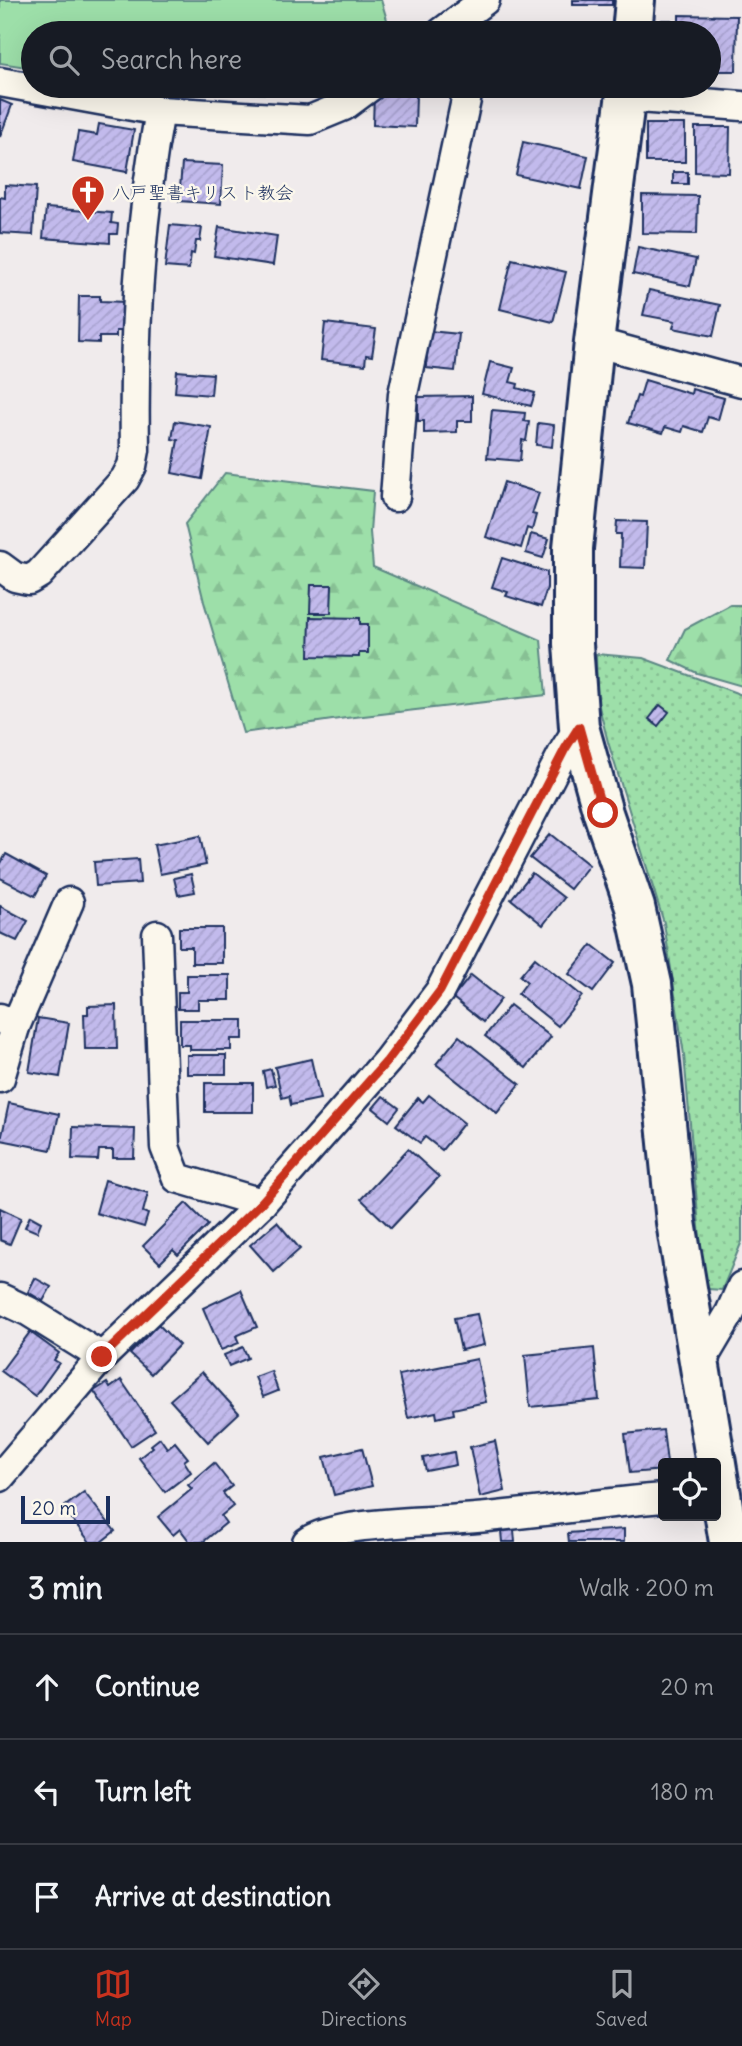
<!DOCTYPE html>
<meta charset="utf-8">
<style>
:root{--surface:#171b24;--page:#20242c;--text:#f1f3f6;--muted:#9ea1a6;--line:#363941;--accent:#c8321e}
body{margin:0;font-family:Delius,"Klee One",sans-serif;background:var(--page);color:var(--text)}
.controls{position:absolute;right:21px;bottom:21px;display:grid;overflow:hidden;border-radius:7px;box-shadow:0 7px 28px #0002}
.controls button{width:63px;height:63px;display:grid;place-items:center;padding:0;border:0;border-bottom:2px solid var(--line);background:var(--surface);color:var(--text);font:35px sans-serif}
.scale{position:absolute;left:21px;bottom:18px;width:89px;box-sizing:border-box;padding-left:7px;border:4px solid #1b2f5e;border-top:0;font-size:19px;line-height:24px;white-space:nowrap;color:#1b2f5e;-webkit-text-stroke:5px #fbf7ec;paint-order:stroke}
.stop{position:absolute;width:21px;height:21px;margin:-16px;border:5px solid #c8321e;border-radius:50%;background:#fff}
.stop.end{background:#c8321e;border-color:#fff;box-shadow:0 2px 7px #0008}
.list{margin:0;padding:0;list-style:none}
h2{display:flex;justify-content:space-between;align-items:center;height:91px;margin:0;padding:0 28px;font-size:30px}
h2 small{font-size:23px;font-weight:400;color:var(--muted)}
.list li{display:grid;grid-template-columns:46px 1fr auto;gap:21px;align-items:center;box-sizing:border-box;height:105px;padding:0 28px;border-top:2px solid var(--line)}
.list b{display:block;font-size:26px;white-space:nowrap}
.list em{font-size:23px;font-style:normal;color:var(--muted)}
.icon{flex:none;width:38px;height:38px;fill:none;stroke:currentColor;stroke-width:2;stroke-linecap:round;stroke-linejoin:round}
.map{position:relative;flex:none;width:742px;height:1542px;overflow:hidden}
.search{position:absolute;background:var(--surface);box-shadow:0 7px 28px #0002;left:21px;right:21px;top:21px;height:77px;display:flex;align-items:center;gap:18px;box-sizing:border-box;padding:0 24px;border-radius:38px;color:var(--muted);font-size:26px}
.sheet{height:406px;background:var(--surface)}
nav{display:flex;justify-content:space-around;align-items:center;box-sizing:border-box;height:98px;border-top:2px solid var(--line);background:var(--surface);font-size:19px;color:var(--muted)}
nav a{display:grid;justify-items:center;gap:4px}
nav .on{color:var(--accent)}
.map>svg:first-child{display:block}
.grass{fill:url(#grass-dots);stroke:#5c8784;stroke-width:2}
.forest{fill:url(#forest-firs);stroke:#5c8784;stroke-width:2}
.park{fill:#9ddfa9;stroke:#5c8784;stroke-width:2}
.building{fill:url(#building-hatch);stroke:#1b2f5e;stroke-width:2}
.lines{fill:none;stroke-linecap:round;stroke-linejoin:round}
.street-casing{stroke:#1b2f5e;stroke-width:33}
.secondary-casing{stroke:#1b2f5e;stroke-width:44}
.street{stroke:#fbf7ec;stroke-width:28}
.secondary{stroke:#fbf7ec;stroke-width:38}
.route{stroke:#c8321e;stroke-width:9}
.labels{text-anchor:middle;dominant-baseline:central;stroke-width:5;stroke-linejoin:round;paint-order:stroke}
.poi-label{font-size:18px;fill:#1b2f5e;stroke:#fbf7ec;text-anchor:start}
</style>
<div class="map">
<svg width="742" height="1542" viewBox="0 0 742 1542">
<defs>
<pattern id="grass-dots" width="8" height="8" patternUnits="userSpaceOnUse" patternTransform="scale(1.75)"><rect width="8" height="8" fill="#9ddfa9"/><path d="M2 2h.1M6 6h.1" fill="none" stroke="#87c094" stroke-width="1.8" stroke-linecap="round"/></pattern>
<pattern id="forest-firs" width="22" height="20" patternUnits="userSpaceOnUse" patternTransform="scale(1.75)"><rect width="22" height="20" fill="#9ddfa9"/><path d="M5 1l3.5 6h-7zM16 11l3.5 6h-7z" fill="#87c094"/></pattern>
<pattern id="building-hatch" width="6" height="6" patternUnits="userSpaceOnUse" patternTransform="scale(1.75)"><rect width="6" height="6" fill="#c2baec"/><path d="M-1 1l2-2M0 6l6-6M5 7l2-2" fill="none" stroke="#a6a0cd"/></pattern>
</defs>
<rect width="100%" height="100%" fill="#f0ebec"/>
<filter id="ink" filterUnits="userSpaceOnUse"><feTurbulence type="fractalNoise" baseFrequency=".0143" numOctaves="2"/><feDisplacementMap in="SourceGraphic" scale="14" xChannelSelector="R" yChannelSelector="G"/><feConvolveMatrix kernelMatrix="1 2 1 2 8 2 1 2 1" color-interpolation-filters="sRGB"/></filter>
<g filter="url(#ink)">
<!-- grass -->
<polygon class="grass" points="596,654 643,658 742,695 742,1241 722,1290 708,1289 701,1249 684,1055 664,923 608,742 597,699"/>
<!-- forest -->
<g class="forest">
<polygon points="225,473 373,491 370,532 373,567 541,640 546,695 346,718 243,733 204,602 185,524"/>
<polygon points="730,605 742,605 742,686 697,673 670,660 685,629"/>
</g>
<!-- park -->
<g class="park">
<polygon points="0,0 381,0 391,33 33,33 33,68 0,63"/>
<polygon points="101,86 322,86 309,95 194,91 137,95"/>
</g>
<!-- building -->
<g class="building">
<rect x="573" y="0" width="39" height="5"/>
<polygon points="679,15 737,16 736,71 709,71 709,33 679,33"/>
<rect x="662" y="20" width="9" height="13"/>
<polygon points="374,94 416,95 415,127 373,125"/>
<polygon points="0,100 12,105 0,137"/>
<polygon points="99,124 134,130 127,172 73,162 78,132 97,135"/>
<rect x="646" y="124" width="39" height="38"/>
<polygon points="695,127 730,127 729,173 695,172"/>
<polygon points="523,142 588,156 581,189 516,175"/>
<polygon points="182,163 223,165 221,204 179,201"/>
<rect x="673" y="172" width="15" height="12"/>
<polygon points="5,185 36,187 33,235 0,233 0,197 5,198"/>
<polygon points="642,195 698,196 697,234 642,233"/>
<polygon points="46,208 112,213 111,223 118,224 117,234 110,234 110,243 43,238"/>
<polygon points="170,225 202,228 200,241 196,241 194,254 191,253 189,269 165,267"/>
<polygon points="219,227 277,236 273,265 214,256"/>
<polygon points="638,247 696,259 690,286 633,274"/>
<polygon points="512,259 566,272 553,322 500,309"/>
<polygon points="649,290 720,305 713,336 673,328 675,321 643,315"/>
<polygon points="79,296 100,296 100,301 127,302 126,331 116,331 116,337 99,337 99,343 78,342"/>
<polygon points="325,323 376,329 372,356 366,355 365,365 321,360"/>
<polygon points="429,331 459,334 455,371 426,368"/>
<polygon points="490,362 514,368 510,382 518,384 517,388 535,393 531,406 482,394"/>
<polygon points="177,371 213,374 211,395 175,392"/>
<polygon points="645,380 691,394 692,389 724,398 718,420 708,417 703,432 684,426 682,432 665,427 663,433 628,423 637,396 640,397"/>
<polygon points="472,396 472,421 457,421 457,432 424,433 424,421 418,421 418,397"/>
<polygon points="492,410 525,413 524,421 529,422 526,441 522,440 520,461 487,458"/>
<polygon points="175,421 211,427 202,479 172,473 178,440 172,439"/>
<polygon points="538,423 554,425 552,447 536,445"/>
<polygon points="504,482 539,493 532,514 536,515 532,530 527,528 521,548 486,537"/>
<polygon points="617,521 647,522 645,568 620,567 621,534 616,534"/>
<polygon points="531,534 549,539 543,558 526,553"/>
<polygon points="502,558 547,572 547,588 541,607 506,596 508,592 492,587"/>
<polygon points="311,585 332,585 331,613 310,613"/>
<polygon points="310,617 360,618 360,624 368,624 368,653 359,653 359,657 309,656"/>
<polygon points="660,705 669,712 658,726 649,719"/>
<polygon points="550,834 589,865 570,889 530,858"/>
<polygon points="200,836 206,865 160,874 154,845"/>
<polygon points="6,854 46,876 35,896 0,878 0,865"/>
<polygon points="138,859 140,883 96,886 94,862"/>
<polygon points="532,873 564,898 543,925 511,899"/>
<polygon points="191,874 195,892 178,895 174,878"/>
<polygon points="0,906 28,921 17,941 0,933"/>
<polygon points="179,928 222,928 222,963 192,963 192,947 179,947"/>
<polygon points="592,945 615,963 593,992 569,974"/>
<polygon points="535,958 582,996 558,1026 518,994 527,982 520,976"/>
<polygon points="187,975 230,975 230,1000 198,1000 198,1009 178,1009 178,992 187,992"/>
<polygon points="471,975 501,999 483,1022 453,998"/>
<polygon points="116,1005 117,1049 85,1049 84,1014 88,1014 88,1006"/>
<polygon points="510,1005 551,1037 526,1068 485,1036"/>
<polygon points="38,1018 69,1023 60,1077 29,1072"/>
<polygon points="180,1020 243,1020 243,1039 231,1039 231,1050 190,1050 190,1045 180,1045"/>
<polygon points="459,1036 520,1084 497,1113 436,1064"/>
<rect x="187" y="1055" width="39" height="19"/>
<polygon points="311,1059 320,1099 291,1105 289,1096 282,1098 275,1067"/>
<polygon points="271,1069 275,1085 266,1087 263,1071"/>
<rect x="205" y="1083" width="48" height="29"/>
<polygon points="429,1095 464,1123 442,1150 425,1137 420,1143 396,1125 418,1098 423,1102"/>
<polygon points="383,1096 399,1108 389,1121 373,1108"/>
<polygon points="9,1103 59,1114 51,1150 1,1140"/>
<polygon points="73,1127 135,1129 134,1158 113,1158 113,1150 99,1150 98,1160 72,1159"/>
<polygon points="408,1149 439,1177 391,1228 361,1199"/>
<polygon points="105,1180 148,1193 143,1212 148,1214 144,1227 96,1213"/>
<polygon points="186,1203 208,1225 178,1255 173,1250 160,1263 143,1246"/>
<polygon points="0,1208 21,1218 10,1244 0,1240"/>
<polygon points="30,1216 41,1222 37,1232 25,1227"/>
<polygon points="277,1222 300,1249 274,1272 250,1245"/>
<polygon points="35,1278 51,1287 43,1301 28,1292"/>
<polygon points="241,1290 257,1327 236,1336 239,1343 221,1350 203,1308"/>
<polygon points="477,1314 484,1345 461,1350 454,1318"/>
<polygon points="158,1324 179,1345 151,1374 130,1354"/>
<polygon points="30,1332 59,1353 54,1360 59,1363 35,1396 1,1371"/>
<polygon points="243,1347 248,1358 229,1366 224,1355"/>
<polygon points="594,1348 599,1400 530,1407 525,1355"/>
<polygon points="477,1359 486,1402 453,1409 454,1414 437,1418 436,1412 408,1418 399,1375"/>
<polygon points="271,1371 278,1391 263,1397 255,1377"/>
<polygon points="202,1372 239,1413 208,1442 170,1400"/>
<polygon points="121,1380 155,1430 131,1446 94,1391 107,1383 110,1388"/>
<polygon points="663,1430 667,1463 663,1463 663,1470 630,1473 625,1434"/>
<polygon points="160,1438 167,1448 175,1442 188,1458 184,1461 191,1472 165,1492 139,1458 153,1447 151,1445"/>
<polygon points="495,1441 505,1491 480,1497 470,1447"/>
<polygon points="362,1448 372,1486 334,1495 324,1457"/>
<polygon points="454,1452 456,1465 426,1471 423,1458"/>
<polygon points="214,1463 232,1486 223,1493 233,1506 221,1516 226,1523 203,1542 190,1542 180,1529 173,1535 158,1517 192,1489 188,1485"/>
<polygon points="84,1492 115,1531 101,1542 90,1542 63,1508"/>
<polygon points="624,1529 624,1542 569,1542 568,1533"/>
<polygon points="514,1530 515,1542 502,1542 501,1531"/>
</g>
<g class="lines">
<!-- street casing -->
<g class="street-casing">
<g id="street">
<polyline points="441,33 485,0"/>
<polyline points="0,82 160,111 310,120 344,106 371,86"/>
<polyline points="626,97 742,106"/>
<polyline points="594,342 742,382"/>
<polyline points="395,497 403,394 469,86"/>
<path d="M0,566L15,577L29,580L39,574L125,479L132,466L135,450C133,336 139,222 160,111"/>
<polyline points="157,935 165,1147 177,1178 262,1203"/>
<polyline points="15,1027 69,902"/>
<polyline points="0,1078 15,1027 0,1018"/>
<polyline points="0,1298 28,1311 102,1357"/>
<polyline points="701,1362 730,1313 742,1286"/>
<polyline points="0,1477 102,1357 262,1203 387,1061 440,991 565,749 579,727"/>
<path d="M307,1542C334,1521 437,1522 476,1518C538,1513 601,1503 663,1498"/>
</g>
</g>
<!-- secondary casing -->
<g class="secondary-casing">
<g id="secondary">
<polyline points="632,33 635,0"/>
<polyline points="627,86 594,342 573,548 573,644 579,727 603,813 635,907 652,984 676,1222 729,1542"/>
</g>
</g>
<!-- street -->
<use href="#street" class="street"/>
<!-- secondary -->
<use href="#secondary" class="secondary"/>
</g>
</g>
<g class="lines" filter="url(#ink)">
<!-- route -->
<polyline class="route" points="102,1357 261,1203 387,1061 440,991 565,749 579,727 603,813"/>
</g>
<!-- icons -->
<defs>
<g id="church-pin" transform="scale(1.75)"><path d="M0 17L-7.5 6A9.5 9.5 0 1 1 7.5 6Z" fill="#c8321e" stroke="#fbf7ec"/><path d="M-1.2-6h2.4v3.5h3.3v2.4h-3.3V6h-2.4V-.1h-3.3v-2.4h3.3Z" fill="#fff"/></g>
</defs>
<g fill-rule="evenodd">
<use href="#church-pin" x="88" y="192"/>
</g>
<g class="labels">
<!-- poi labels -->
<g class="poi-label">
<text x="112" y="192">八戸聖書キリスト教会</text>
</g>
</g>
</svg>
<div class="controls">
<button><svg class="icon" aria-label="locate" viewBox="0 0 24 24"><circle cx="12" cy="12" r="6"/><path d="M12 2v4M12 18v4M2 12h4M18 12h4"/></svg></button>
</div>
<div class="scale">20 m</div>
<div class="stop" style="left:603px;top:813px"></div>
<div class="stop end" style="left:102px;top:1357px"></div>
<div class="search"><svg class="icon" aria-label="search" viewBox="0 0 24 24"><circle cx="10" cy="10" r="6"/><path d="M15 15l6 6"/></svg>Search here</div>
</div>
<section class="sheet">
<h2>3 min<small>Walk · 200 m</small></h2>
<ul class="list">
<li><svg class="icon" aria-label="ahead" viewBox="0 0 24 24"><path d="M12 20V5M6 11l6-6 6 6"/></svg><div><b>Continue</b></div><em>20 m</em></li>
<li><svg class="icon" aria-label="left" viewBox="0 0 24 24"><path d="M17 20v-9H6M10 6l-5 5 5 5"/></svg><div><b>Turn left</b></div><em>180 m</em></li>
<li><svg class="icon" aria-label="arrive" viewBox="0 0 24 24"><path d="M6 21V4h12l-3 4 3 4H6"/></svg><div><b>Arrive at destination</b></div></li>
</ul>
</section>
<nav>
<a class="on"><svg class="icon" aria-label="map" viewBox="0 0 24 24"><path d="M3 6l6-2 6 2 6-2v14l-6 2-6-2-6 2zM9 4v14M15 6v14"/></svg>Map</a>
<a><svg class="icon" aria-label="directions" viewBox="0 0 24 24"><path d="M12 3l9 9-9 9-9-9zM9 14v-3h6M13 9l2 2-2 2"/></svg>Directions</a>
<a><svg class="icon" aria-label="saved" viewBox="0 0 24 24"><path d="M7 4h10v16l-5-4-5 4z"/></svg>Saved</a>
</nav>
